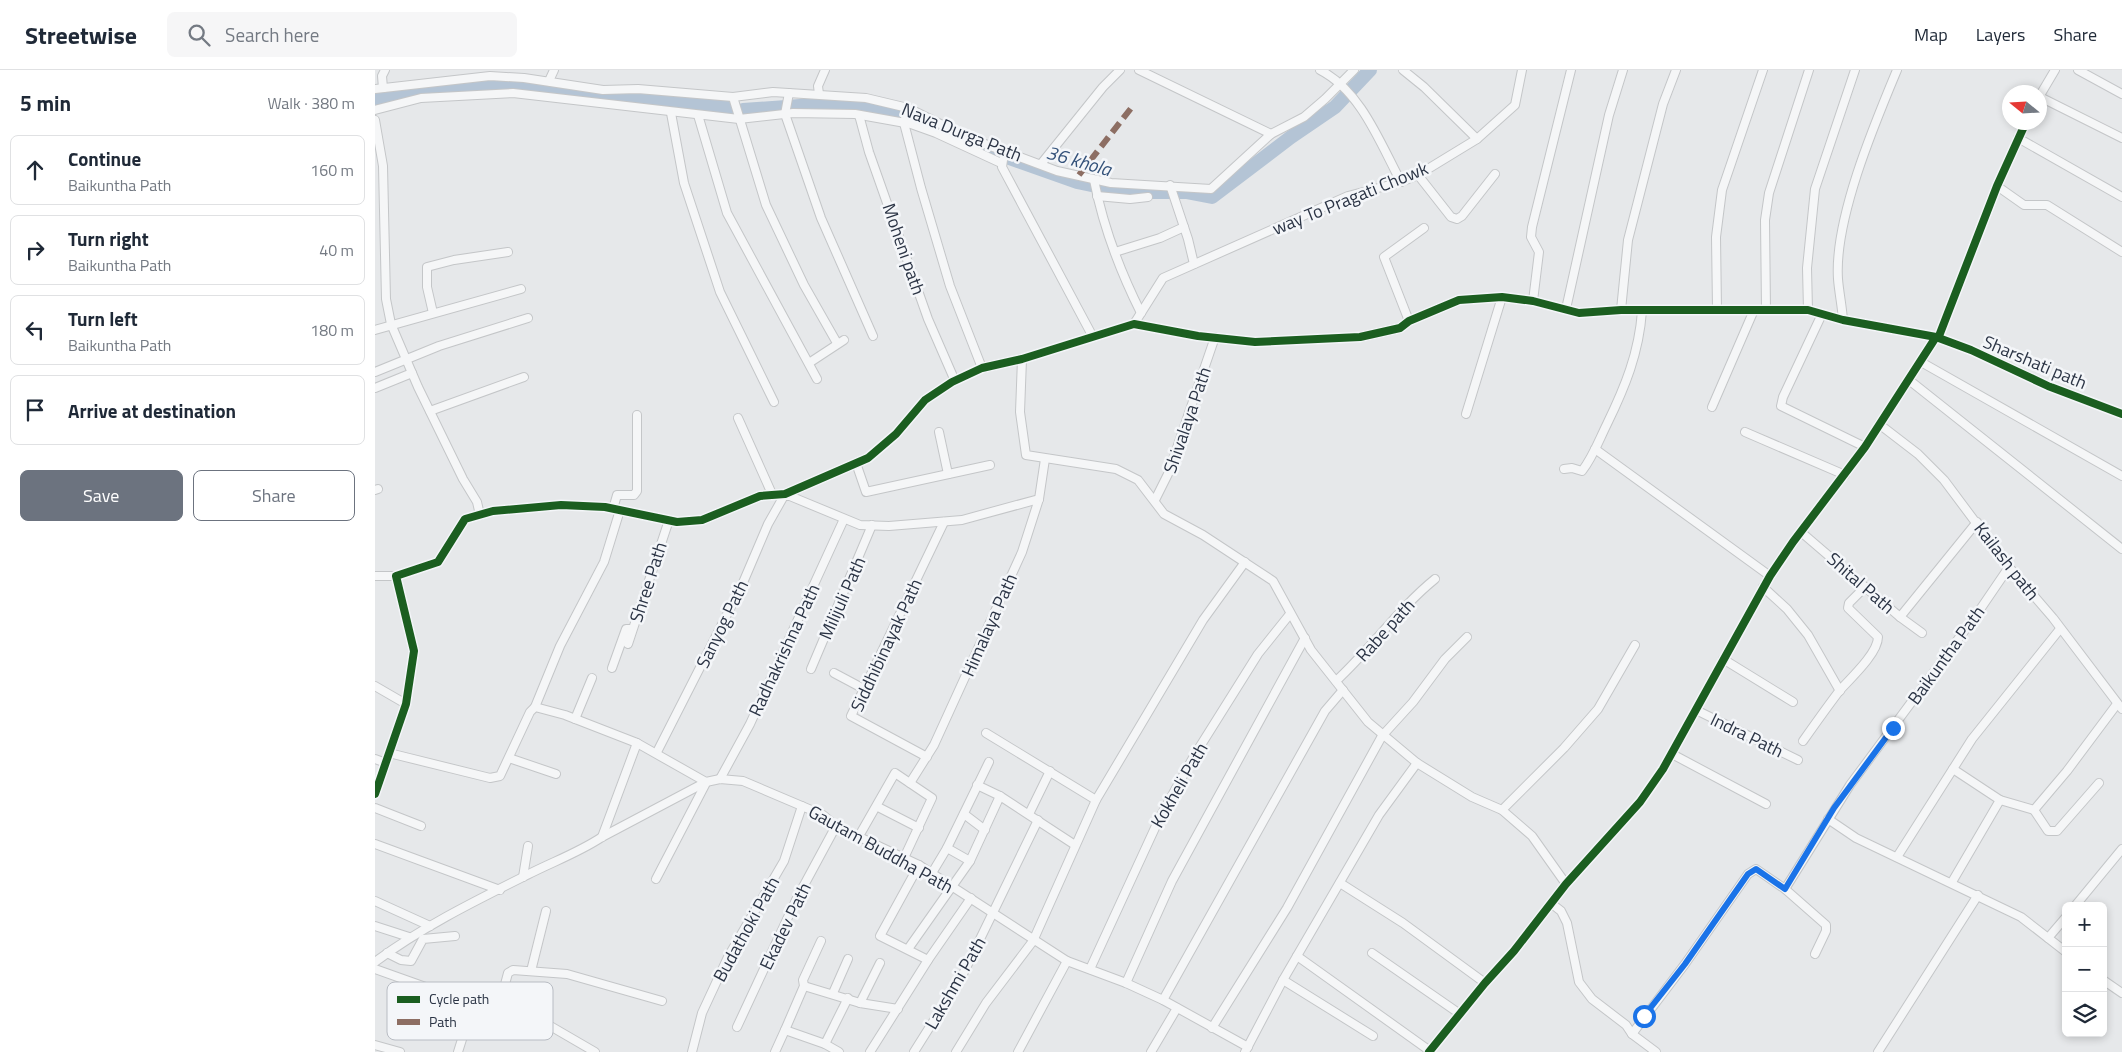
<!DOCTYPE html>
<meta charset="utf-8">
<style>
:root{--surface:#fff;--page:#f6f6f7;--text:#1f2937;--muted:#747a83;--line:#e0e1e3;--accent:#6c737f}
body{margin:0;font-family:"Titillium Web",sans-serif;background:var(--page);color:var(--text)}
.controls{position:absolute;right:15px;bottom:15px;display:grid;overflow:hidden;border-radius:8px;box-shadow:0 2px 8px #0003}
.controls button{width:45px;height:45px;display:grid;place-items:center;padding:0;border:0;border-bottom:1px solid var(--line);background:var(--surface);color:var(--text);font:25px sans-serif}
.compass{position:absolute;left:1627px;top:15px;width:45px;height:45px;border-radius:50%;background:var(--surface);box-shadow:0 2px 8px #0003;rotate:288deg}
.stop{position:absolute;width:15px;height:15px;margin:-11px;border:4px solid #1a73e8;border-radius:50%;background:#fff}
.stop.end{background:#1a73e8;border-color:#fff;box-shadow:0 1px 5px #0008}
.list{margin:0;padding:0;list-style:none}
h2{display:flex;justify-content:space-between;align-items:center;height:65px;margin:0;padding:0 20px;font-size:21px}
h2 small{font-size:16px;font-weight:400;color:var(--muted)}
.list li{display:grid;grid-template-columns:32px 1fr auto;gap:15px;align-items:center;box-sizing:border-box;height:70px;margin:0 10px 10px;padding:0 10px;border:1px solid var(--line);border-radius:8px}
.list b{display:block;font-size:19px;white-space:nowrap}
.list p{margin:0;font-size:16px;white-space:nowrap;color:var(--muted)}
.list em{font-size:16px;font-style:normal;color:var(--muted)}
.actions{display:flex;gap:10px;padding:15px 20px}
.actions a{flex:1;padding:11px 0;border:1px solid var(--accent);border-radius:8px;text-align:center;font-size:18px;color:var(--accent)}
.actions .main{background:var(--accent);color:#fff}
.icon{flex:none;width:28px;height:28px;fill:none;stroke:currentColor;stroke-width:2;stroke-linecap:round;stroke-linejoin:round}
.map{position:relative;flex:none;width:1747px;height:982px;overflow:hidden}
header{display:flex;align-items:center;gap:30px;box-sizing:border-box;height:70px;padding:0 25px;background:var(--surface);border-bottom:1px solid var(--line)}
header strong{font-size:24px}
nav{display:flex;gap:28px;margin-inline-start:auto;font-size:18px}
.search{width:350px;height:45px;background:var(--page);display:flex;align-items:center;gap:12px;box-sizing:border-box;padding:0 18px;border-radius:8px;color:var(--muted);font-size:19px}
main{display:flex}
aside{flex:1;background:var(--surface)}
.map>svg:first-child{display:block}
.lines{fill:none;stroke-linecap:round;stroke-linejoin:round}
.river{stroke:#b4c4d5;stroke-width:14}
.minor-casing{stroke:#c4c6c8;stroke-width:10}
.minor{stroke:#f5f6f7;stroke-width:8}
.quiet{stroke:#8d6e63;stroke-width:6;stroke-dasharray:12 6;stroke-linecap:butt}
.cycleway-casing{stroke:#f4f6f9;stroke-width:11}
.cycleway{stroke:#1b5e20;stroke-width:8}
.route{stroke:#1a73e8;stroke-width:6}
.labels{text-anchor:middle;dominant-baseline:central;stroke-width:5;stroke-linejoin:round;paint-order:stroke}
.street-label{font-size:18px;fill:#2b3445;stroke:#f4f6f9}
.water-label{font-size:19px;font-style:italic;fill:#34527a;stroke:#f4f6f9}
.key{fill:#f4f6f9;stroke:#b8bcc3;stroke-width:1}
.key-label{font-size:14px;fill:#2b3445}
</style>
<header>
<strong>Streetwise</strong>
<div class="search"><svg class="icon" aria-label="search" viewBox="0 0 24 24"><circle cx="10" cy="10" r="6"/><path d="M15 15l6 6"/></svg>Search here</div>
<nav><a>Map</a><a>Layers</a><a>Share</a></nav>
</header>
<main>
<aside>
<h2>5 min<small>Walk · 380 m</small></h2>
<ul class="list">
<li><svg class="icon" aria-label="ahead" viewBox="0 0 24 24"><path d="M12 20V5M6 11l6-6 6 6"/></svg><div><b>Continue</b><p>Baikuntha Path</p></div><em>160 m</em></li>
<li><svg class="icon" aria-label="right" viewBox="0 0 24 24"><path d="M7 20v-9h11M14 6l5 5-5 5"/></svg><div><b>Turn right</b><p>Baikuntha Path</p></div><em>40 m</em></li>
<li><svg class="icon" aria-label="left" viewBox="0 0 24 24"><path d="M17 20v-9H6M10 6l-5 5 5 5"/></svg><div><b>Turn left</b><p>Baikuntha Path</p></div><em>180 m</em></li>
<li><svg class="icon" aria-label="arrive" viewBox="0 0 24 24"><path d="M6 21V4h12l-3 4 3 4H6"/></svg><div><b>Arrive at destination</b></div></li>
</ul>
<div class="actions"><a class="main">Save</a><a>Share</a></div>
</aside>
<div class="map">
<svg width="1747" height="982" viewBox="0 0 1747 982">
<rect width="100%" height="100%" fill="#e6e8ea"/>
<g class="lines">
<!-- river -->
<g class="river">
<polyline points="4,29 128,12 212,26 316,32 355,38"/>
<polyline points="368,40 452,34 493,37 542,49 592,73 702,112 750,122 811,122 837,127 916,67 960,37 995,0"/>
</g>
<!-- minor casing -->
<g class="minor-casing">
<g id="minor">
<polyline points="764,0 896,64"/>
<path d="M945,0C986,21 1005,73 1026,112"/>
<polyline points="1028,0 1049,17 1102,69"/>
<polyline points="1703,0 1747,24"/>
<polyline points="174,11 179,0"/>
<polyline points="8,18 7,6 10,0"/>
<polyline points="0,19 115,6 149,8 228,20 263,19 358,27 398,22 491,28 533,38 594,68 682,101 736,113 836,119 896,64 929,47 950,29 979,0"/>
<polyline points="414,23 410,44 446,148 498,266"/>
<polyline points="444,24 443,16 450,0"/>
<polyline points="358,27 391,135 429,215 462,273"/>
<polyline points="1664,27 1680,0"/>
<polyline points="1665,27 1747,68"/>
<polyline points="533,38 529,53 546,118 575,216 607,298"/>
<polyline points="0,40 46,28 138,23 364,49 418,43 480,44 536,54 561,63 626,93"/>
<polyline points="296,43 309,113 345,222 399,332"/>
<polyline points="323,45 352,143 442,309"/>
<polyline points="484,45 494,82 553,249 580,311"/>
<polyline points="0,50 8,96 11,229 16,254 43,317 88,409 102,432 105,445"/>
<polyline points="1643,68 1747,127"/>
<polyline points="628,90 627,97 718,267"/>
<polyline points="666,94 728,17 745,0"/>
<polyline points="1043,105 1076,147 1082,149 1087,146 1120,104"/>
<path d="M719,110C728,156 745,201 766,243"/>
<polyline points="795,115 813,169 819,194"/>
<polyline points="1622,116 1649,135 1672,135 1747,182"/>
<polyline points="722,126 755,129 773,127"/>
<polyline points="740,182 785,168 809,157"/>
<polyline points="1158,231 1164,182 1156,167 1157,157 1196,0"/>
<polyline points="1191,239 1234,45 1248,0"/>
<polyline points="1342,239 1341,167 1347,120 1388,0"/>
<polyline points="1246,240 1253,170 1288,34 1301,0"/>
<polyline points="1391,240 1390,150 1394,123 1434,0"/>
<polyline points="1433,240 1432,198 1440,119 1480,0"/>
<polyline points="58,243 52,217 52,197 79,190 133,182"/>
<polyline points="1447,244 1408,327 1406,336 1490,377"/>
<path d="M1468,250C1467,236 1464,222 1463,209C1459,150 1499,55 1522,0"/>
<polyline points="1034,251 1009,187 1049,158"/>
<polyline points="759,254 788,208 973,126 1026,112 1043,105 1102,69 1140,35 1147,0"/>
<polyline points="0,260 146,219"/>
<polyline points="647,289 645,342 651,385 741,399 763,410 789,444 828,465 898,511 936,580 993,652 1042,693 1097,727 1127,740 1157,766 1191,814"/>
<polyline points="1546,292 1747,406"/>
<polyline points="434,293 469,270"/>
<polyline points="0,302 64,276 153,248"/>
<polyline points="1534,310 1747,479"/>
<polyline points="0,318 37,303"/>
<polyline points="1337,337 1379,240"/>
<polyline points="55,341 149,307"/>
<polyline points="1091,344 1127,227"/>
<polyline points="363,348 397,424"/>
<polyline points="1504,354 1543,384 1569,410 1634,497 1678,548 1747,639"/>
<polyline points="564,362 573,404"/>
<polyline points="1370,362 1470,405"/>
<polyline points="1220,379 1395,506"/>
<polyline points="481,393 491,422 615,395"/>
<path d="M1189,399L1197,398L1207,401C1218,387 1224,370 1232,354C1250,317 1264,283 1267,241"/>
<polyline points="0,420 3,419"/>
<polyline points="780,430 793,404 840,267"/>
<polyline points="238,439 242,425 259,425 262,421 262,345"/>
<polyline points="1426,462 1525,547 1547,563"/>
<polyline points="0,506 21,506"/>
<polyline points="1388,517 1412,539 1433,565 1465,621"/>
<polyline points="1525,547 1602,452"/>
<polyline points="253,574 294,450"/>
<polyline points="1348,589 1418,632"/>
<polyline points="237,598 251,559 257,559"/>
<polyline points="436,599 497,455"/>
<polyline points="459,603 489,619"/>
<path d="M961,611C996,579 1023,539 1060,509"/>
<polyline points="0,616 31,634"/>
<polyline points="160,637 185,576 229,492 245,440"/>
<polyline points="1321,640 1423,690"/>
<polyline points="200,649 217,608"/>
<polyline points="611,663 721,730"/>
<path d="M1428,671C1440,654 1452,637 1465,620C1476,608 1503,583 1503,567L1473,538L1474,533L1490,517"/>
<polyline points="282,682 367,515 393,454 410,424 485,455 514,456 587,450 664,429"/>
<polyline points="14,683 115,708 125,706 155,642 160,637 190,645 262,673 331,712 345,709 368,711 448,745 461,756 544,795 692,891 751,913 788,930 873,977"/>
<polyline points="1297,684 1391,734"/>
<polyline points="552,687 476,646 569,452"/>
<polyline points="134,688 181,704"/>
<polyline points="0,689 11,693"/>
<polyline points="345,709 375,654 469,449"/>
<polyline points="535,713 559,675 647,482 664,429 670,389"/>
<polyline points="602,715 625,726 700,775"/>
<polyline points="0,724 31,634 39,581 21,506 63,492 90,449 118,441 186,435 230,437 302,452 327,450 385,426 410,424 493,388 521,364 550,330 577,312 607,298 647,289 759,254 823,266 880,272 985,267 1025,258 1034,251 1084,230 1127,227 1158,231 1204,243 1246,240 1433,240 1468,250 1561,267 1596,280 1673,316 1747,344"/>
<polyline points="1625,730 1659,740 1692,701 1742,634"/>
<polyline points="503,737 544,758"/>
<polyline points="0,738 46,756"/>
<polyline points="1127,740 1189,678 1223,639 1260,575"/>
<polyline points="1659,740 1673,761 1682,761 1724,713"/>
<polyline points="589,744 610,760"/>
<polyline points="654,744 675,701"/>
<polyline points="1453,749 1481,768 1646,847 1691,882"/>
<polyline points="484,766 520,703 557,728 529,788"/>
<polyline points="227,767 262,673"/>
<polyline points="0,774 125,820"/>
<polyline points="572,778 595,791"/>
<polyline points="1522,787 1597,669 1685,559"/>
<polyline points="544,795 505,866 553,890"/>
<polyline points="557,803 572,778 614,692"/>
<polyline points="148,807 153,776"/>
<polyline points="281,809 331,713"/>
<polyline points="1577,812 1625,730 1578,699"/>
<polyline points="965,813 1028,853 1110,913"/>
<polyline points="1410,819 1451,855 1451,861 1440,884"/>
<polyline points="0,831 55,856"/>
<polyline points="1177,834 1186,841 1192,853 1204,912 1217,929 1251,955 1257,964 1281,982"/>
<polyline points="1700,836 1747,779"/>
<polyline points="0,856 34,867"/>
<polyline points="1673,868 1691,847"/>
<polyline points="533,879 595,791 625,726"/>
<polyline points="12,883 26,890 36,891 48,869 80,866"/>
<polyline points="997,883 1085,944"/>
<polyline points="922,886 1055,981"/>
<path d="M0,892C47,857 100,831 152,805C177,792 203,783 227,767L331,712"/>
<polyline points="0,899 59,920 125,933 177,957 220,982"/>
<polyline points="715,899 785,747 819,686 883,584 915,544"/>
<polyline points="156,901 171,841"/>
<polyline points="908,910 998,966"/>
<polyline points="1728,910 1747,923"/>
<polyline points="751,913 797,811 930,568"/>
<polyline points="429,916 485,933 523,939"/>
<polyline points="458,923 473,889"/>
<polyline points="788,930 950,641 968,620"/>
<polyline points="125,933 133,903 138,900 192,904 287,931"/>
<polyline points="485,933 505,893"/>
<polyline points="362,957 421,830 461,756"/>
<polyline points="837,958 912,838 1007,666 1038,632 1070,589 1092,567"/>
<polyline points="410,960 429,916 428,910 446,871"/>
<polyline points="1257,964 1310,894 1373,804 1381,799 1410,819 1475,715 1604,541 1634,497"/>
<polyline points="450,974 473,928"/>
<polyline points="0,975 25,982"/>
<polyline points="83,982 100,928"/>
<polyline points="317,982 327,943 353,887 409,791 427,736"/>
<polyline points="400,982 410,960 450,974 464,982"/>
<polyline points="495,982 553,890 596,828"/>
<polyline points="539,982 588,904 663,750"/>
<polyline points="581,982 611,933 658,871 721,730 828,550 870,492"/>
<polyline points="643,982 692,891"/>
<polyline points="776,982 802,938"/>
<polyline points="870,982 908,910 1004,745 1042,693"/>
<polyline points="1054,982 1110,913 1139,881 1191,814 1265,732 1288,699 1395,506 1418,472 1490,377 1561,267 1564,266 1622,116 1651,52"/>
<polyline points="1503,982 1603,825"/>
</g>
</g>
<!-- minor -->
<use href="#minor" class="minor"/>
<!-- quiet -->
<polyline class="quiet" points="704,105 757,37"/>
<!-- cycleway casing -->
<g class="cycleway-casing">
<g id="cycleway">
<polyline points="0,724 31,634 39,581 21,506 63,492 90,449 118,441 186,435 230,437 302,452 327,450 385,426 410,424 493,388 521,364 550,330 577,312 607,298 647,289 759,254 823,266 880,272 985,267 1025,258 1034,251 1084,230 1127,227 1158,231 1204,243 1246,240 1433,240 1468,250 1561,267 1596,280 1673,316 1747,344"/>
<polyline points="1054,982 1110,913 1139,881 1191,814 1265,732 1288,699 1395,506 1418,472 1490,377 1561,267 1564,266 1622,116 1651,52"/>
</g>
</g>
<!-- cycleway -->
<use href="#cycleway" class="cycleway"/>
</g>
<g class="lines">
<!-- route -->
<polyline class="route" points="1269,946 1310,894 1373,804 1381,799 1410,819 1459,738 1518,658"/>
</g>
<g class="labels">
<!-- street labels -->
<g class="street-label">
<text transform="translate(587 62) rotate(22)">Nava Durga Path</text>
<text transform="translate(975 128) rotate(-22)">way To Pragati Chowk</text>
<text transform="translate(529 179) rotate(71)">Moheni path</text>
<text transform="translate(1660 292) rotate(23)">Sharshati path</text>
<text transform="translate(812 350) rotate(-71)">Shivalaya Path</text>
<text transform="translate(1632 491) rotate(52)">Kailash path</text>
<text transform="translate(273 512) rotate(-72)">Shree Path</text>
<text transform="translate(1486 513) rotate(41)">Shital Path</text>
<text transform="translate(467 528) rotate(-66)">Milijuli Path</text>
<text transform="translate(347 554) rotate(-64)">Sanyog Path</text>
<text transform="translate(614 555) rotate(-66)">Himalaya Path</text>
<text transform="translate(1010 560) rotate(-48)">Rabe path</text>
<text transform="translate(511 575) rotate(-65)">Siddhibinayak Path</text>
<text transform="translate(409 580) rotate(-65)">Radhakrishna Path</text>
<text transform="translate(1571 585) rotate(-54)">Baikuntha Path</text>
<text transform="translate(1372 665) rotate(26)">Indra Path</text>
<text transform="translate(804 715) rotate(-60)">Kokheli Path</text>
<text transform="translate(506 779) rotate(29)">Gautam Buddha Path</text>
<text transform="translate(410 856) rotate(-64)">Ekadev Path</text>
<text transform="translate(371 859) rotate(-61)">Budathoki Path</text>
<text transform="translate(580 913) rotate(-60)">Lakshmi Path</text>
</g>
<!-- water labels -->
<g class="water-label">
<text transform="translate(704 90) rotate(16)">36 khola</text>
</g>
</g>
<!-- legend -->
<rect x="12" y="912" width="166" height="58" rx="8" class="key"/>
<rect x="22" y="926" width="23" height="7" fill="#1b5e20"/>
<rect x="22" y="949" width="23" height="6" fill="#8d6e63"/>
<g class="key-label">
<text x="54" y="934">Cycle path</text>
<text x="54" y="957">Path</text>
</g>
</svg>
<div class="controls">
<button>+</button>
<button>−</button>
<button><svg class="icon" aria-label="layers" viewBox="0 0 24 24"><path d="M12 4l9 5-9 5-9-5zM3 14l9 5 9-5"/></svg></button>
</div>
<svg class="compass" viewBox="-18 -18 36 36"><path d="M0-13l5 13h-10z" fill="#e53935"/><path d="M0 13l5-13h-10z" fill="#747a83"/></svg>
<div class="stop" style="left:1269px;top:946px"></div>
<div class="stop end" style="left:1518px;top:658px"></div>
</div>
</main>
